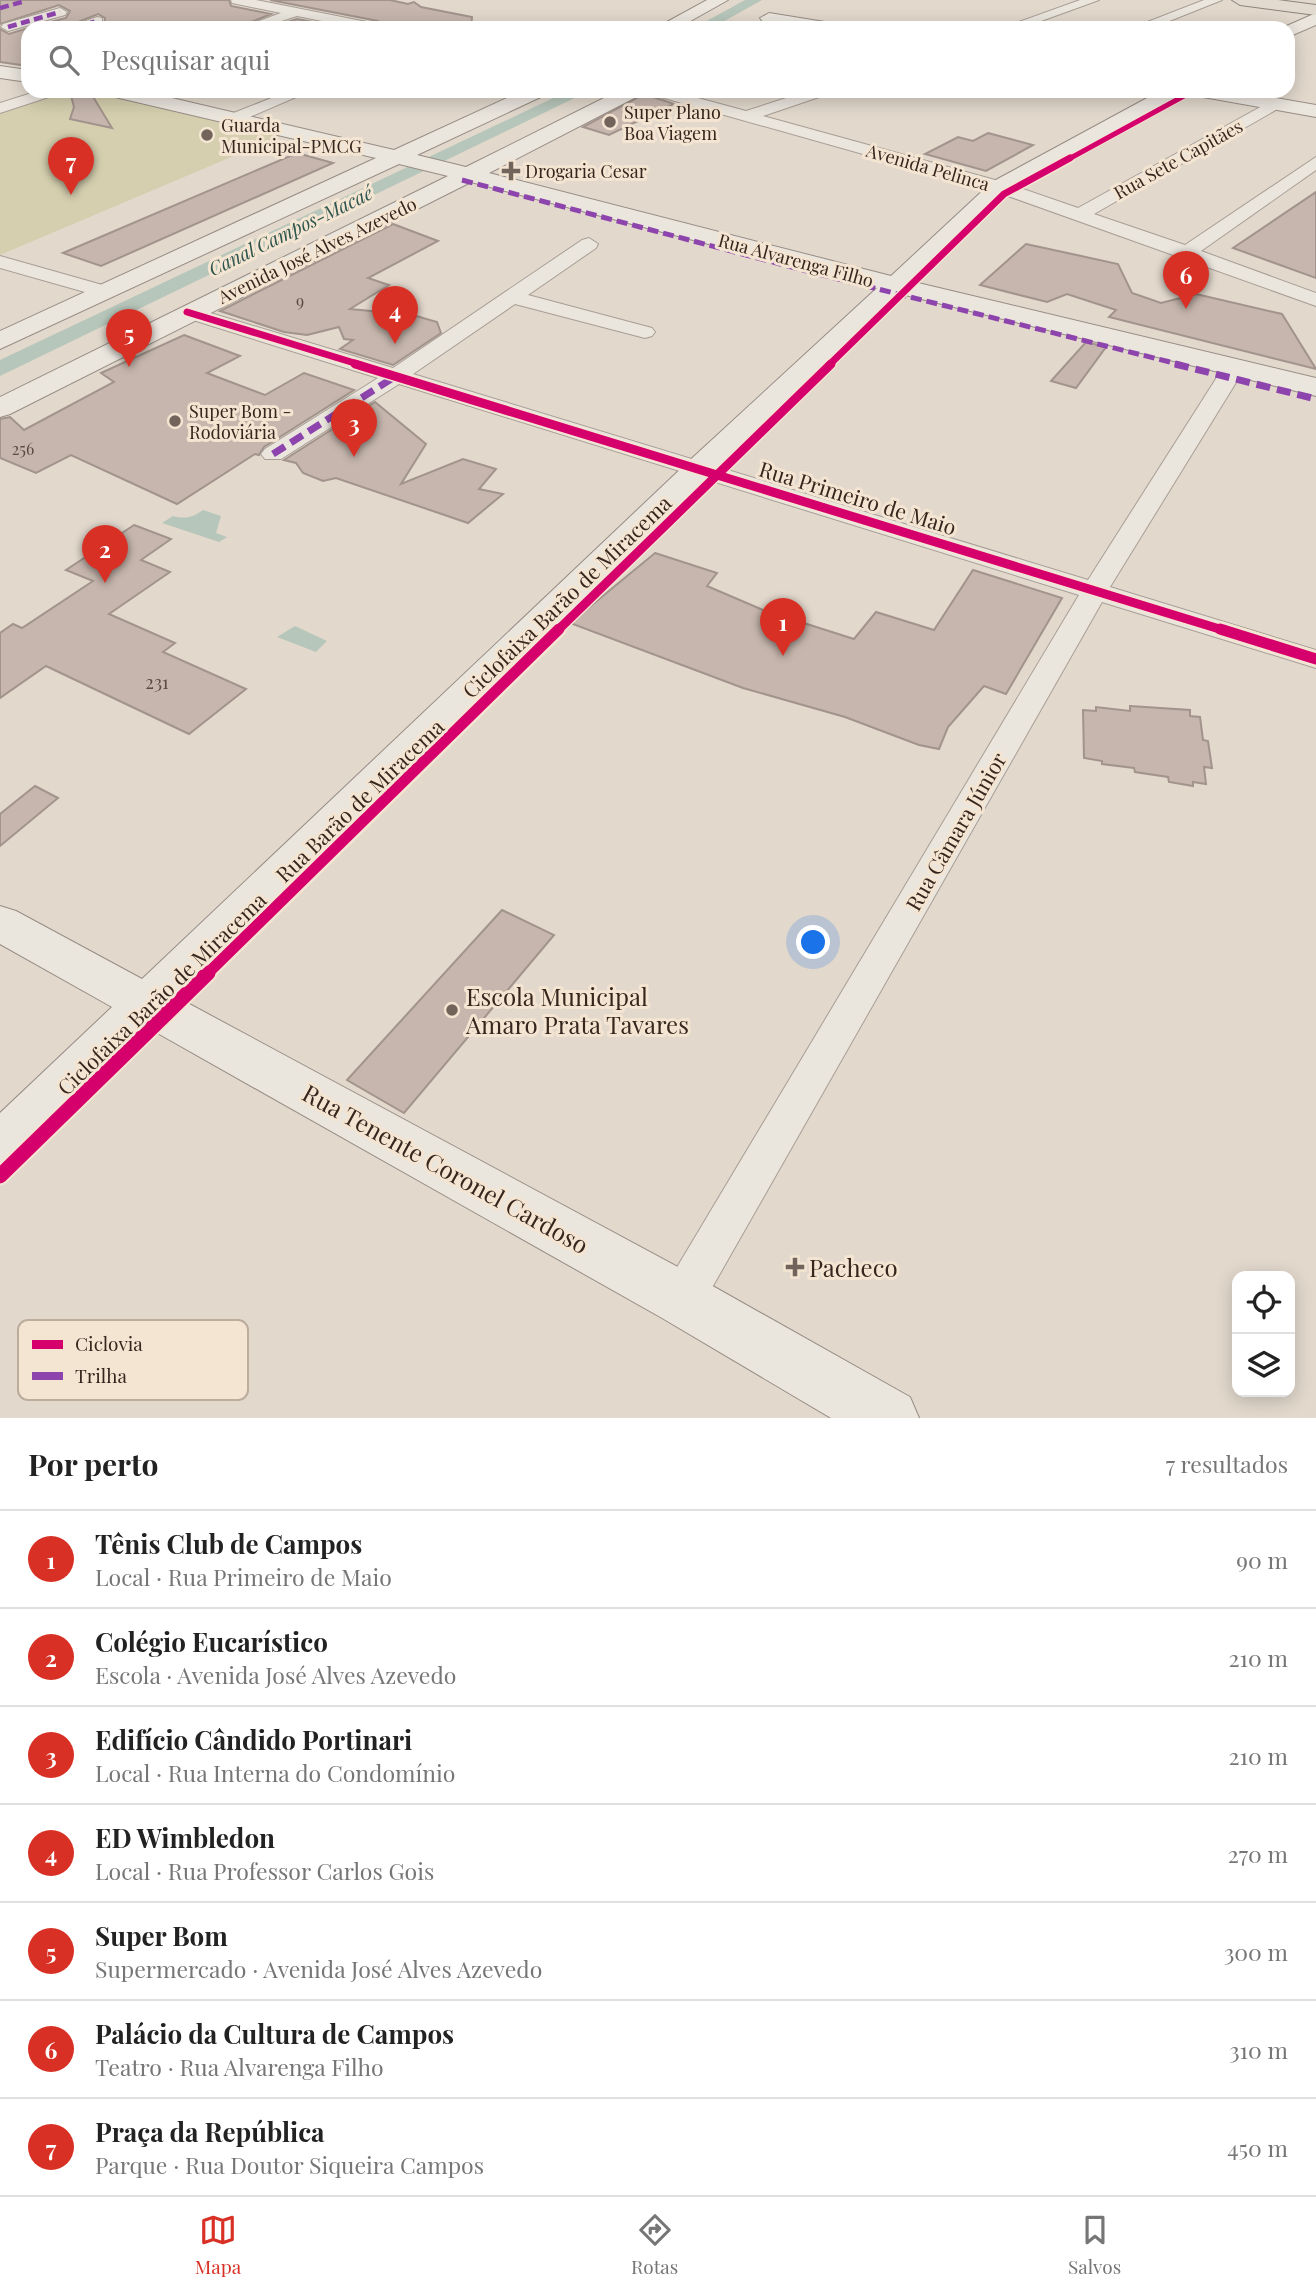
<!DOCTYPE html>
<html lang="pt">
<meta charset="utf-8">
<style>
:root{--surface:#fff;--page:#f2f2f2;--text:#222;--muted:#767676;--line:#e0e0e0;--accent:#d93025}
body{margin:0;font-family:"Playfair Display",serif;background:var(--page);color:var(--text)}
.controls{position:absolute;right:21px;bottom:21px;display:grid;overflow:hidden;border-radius:14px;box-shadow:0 4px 18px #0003}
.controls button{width:63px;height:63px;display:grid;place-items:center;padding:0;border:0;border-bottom:2px solid var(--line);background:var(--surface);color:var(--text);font:35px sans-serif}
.you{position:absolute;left:814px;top:943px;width:24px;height:24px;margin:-18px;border:5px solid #fff;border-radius:50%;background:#1a73e8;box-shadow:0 0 0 10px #1a73e833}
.badge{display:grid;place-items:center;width:46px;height:46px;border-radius:50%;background:var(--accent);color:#fff;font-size:23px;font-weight:700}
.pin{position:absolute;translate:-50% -58px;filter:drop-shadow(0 2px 4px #0008)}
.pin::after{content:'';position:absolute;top:37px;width:24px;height:21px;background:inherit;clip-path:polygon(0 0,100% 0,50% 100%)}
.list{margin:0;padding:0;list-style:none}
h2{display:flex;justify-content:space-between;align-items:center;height:91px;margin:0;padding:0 28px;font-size:30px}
h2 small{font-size:23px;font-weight:400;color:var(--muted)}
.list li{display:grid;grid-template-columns:46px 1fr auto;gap:21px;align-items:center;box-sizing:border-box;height:98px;padding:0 28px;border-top:2px solid var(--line)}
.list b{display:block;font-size:26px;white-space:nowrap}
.list p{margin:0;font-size:23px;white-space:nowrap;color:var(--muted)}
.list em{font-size:23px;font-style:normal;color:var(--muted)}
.icon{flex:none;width:38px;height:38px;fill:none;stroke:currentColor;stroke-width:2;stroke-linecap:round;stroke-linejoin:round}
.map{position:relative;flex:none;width:1316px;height:1418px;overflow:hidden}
.search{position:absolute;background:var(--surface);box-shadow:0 4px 18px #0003;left:21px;right:21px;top:21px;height:77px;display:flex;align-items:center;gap:18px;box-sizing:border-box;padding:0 24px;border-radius:21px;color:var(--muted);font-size:26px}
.sheet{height:777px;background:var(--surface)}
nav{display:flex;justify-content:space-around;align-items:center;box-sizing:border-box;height:98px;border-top:2px solid var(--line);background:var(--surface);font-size:19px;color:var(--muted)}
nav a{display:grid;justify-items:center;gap:4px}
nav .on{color:var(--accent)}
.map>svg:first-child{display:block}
.green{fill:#d5cfaf}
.water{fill:#b7c6ba}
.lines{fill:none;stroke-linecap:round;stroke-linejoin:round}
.canal{fill:#b7c6ba;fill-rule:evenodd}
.building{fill:#c6b6ad;stroke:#a2948c;stroke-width:2}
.minor-casing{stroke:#a89e95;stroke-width:2}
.secondary-casing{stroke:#978d85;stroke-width:2}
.primary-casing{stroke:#8d837c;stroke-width:2}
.minor{fill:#eae5dd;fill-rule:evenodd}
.secondary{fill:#eae5dd;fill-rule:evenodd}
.primary{fill:#e2dacf;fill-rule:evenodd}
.quiet-far2{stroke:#8e44ad;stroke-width:4.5;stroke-dasharray:9 4.5;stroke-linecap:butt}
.quiet-far1{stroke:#8e44ad;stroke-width:5;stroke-dasharray:11 5;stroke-linecap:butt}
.quiet{stroke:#8e44ad;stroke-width:7;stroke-dasharray:14 7;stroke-linecap:butt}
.cycleway-far4-casing{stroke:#f4e5d2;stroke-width:7}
.cycleway-far3-casing{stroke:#f4e5d2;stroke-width:10}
.cycleway-far2-casing{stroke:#f4e5d2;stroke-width:12}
.cycleway-far1-casing{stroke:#f4e5d2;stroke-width:16}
.cycleway-casing{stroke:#f4e5d2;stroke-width:19}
.cycleway-far4{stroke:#d6006c;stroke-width:5}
.cycleway-far3{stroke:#d6006c;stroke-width:7}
.cycleway-far2{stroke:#d6006c;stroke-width:9}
.cycleway-far1{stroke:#d6006c;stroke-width:11}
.cycleway{stroke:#d6006c;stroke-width:15}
.poi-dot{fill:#72645b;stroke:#f4e5d2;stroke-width:2.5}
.labels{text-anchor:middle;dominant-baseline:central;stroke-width:6;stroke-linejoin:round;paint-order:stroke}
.far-number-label{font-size:16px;fill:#5a4a42}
.far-poi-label{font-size:18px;fill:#36261e;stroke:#f4e5d2;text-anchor:start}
.far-street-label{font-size:18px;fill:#36261e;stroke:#f4e5d2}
.number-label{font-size:18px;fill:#5a4a42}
.far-water-label{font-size:19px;font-style:italic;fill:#2d554d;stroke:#f4e5d2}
.street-label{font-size:21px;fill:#36261e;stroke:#f4e5d2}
.near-poi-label{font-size:24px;fill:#36261e;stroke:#f4e5d2;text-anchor:start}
.near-street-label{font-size:24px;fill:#36261e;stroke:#f4e5d2}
.key{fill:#f4e5d2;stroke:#bbac9c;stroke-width:2}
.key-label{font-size:19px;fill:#36261e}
</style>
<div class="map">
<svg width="1316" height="1418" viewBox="0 0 1316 1418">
<rect width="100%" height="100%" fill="#e2d8cc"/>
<!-- green -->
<polygon class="green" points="58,91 95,91 283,135 0,255 0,110"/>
<!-- water -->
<g class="water">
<path d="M203,510L221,516L216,533L227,537L219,542L162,523L173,516C186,519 192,518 203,510Z"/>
<polygon points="295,626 327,641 316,652 277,637"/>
</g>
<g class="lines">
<!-- canal -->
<g class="canal">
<polygon points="745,0 762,0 712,28 694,28"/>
<polygon points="568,91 589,91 0,376 0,360"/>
</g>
</g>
<!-- building -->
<g class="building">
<polygon points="0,0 229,0 231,6 271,14 236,28 98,28 104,26 105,18 98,14 63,28 28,28 66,18 70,11 59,5 0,24"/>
<polygon points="270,0 390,0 408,4 414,2 421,7 472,17 471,28 386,28 378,21"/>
<polygon points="297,19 344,28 269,28"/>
<polygon points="28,28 28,66 0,62 0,29 9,34"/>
<polygon points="644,94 674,104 609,135 583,127"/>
<polygon points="92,95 112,128 70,119 74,107 71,96"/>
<polygon points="988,133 1033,145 986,171 925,154 958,137 973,141"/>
<polygon points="297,153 333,163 101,266 63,253"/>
<polygon points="1316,192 1316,278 1233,248"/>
<polygon points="393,224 438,241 368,278 389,285 350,309 413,315 437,322 441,333 393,365 340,349 353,340 344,339 339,327 307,335 284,332 220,311"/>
<polygon points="1026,244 1118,264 1132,293 1161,303 1196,294 1282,314 1316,369 1109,317 1116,310 1067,294 1047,302 980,285"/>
<polygon points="184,335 240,356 207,373 265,395 304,373 354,390 264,447 259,455 255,454 177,504 71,455 36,473 0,458 0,419 10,417 24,430 114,382 101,373"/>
<polygon points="1086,342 1106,347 1076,388 1051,381"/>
<polygon points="375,402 426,444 401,484 463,459 496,469 479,489 503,494 468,523 336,478 323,481 303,473 296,463 284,460"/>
<polygon points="134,525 171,539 141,560 170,572 109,614 175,643 163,652 246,689 189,734 46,666 0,698 0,633 13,624 22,628 93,581 66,570"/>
<polygon points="655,553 717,573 707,586 763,610 854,639 876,612 934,630 973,570 1062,598 1006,694 984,686 948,727 939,749 919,745 845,717 743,688 570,623"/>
<polygon points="1130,706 1190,710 1190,716 1200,717 1203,740 1208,741 1212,768 1204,767 1206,784 1193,782 1193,786 1169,782 1168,777 1135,772 1134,768 1102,764 1102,761 1084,758 1083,710 1096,711 1096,707 1130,711"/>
<polygon points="35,786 58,798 0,846 0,814"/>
<polygon points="502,910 554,935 404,1113 347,1080"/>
</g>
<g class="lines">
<!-- minor casing -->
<g class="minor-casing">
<g id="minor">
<polygon points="231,0 256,0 377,24 384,28 357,28 297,16 260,28 239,28 281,13 232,3"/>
<polygon points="1080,0 1099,0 1022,28 1002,28"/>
<polygon points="1204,0 1222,0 1152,28 1132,28"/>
<polygon points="60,8 67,12 65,15 8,31 1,27 3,24"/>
<polygon points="97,17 102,18 102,24 88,28 66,28"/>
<polygon points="38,91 61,91 58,94 0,113 0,103"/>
<polygon points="289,91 310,91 243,120 237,122 229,117 231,114"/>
<polygon points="647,91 672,91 746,111 808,91 831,91 828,94 763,116 1006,183 1078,208 1271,101 1281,101 1284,104 1281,107 1094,214 1185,245 1316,157 1316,170 1201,251 1316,293 1316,306 994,191 650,94"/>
<polygon points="589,238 598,244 596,248 528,295 652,328 655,332 652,336 645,338 515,304 413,374 1088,580 1226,363 1242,363 1245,368 1110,587 1316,650 1316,668 1102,602 697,1314 682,1320 667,1314 660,1299 667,1284 1079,595 399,384 281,459 265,459 261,454 265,449 378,378 180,316 177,312 180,308 194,308 393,368 582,240"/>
<polygon points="0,256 113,288 116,292 113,296 106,298 0,268"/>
</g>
</g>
<!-- secondary casing -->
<g class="secondary-casing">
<g id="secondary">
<polygon points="707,0 728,0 678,28 656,28"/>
<polygon points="769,13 831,23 840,28 799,28 763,22 760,18"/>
<polygon points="1316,13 1316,25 1288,37 1288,28 1282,28"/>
<polygon points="0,66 28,70 28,82 0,78"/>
<polygon points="105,91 142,91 394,150 522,91 548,91 545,95 417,155 466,167 618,91 643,91 640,95 489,173 891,276 992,182 1160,91 1185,91 1182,95 1008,192 914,282 1316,378 1316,396 901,294 711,475 182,1000 702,1280 910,1397 919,1418 831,1418 662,1318 152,1030 18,1163 0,1170 0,1113 112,1007 0,944 0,906 16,911 142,979 689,461 877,288 471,182 10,414 0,417 0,397 448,176 399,164 0,349 0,331 376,158 115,97"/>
<polygon points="1193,91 1236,91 1316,105 1316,117 1203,97"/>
</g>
</g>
<!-- primary casing -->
<g class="primary-casing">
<polygon id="primary" points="1232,0 1278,0 1316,5 1316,15 1240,5"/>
</g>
<!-- minor -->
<use href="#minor" class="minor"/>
<!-- secondary -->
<use href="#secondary" class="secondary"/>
<!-- primary -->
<use href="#primary" class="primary"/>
<!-- quiet-far2 -->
<g class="quiet-far2">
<polyline points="0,8 22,2"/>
<polyline points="8,27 60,12"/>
<polyline points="73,28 97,21"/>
</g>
<!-- quiet-far1 -->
<polyline class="quiet-far1" points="462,180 818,274 1182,365"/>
<!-- quiet -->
<g class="quiet">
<polyline points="1175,364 1316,399"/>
<polyline points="273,454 396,376"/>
</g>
<!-- cycleway-far4 casing -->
<g class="cycleway-far4-casing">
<polyline id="cycleway-far4" points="1067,160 1193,91"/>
</g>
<!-- cycleway-far3 casing -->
<g class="cycleway-far3-casing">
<g id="cycleway-far3">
<polyline points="187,312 361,365"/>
<polyline points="829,365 1004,194 1070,158"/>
</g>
</g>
<!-- cycleway-far2 casing -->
<g class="cycleway-far2-casing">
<g id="cycleway-far2">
<polyline points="355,364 1226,631"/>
<polyline points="557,631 831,364"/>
</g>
</g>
<!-- cycleway-far1 casing -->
<g class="cycleway-far1-casing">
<g id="cycleway-far1">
<polyline points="1220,629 1316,659"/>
<polyline points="206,975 559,629"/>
</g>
</g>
<!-- cycleway casing -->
<g class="cycleway-casing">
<polyline id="cycleway" points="0,1176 208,973"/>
</g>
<!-- cycleway-far4 -->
<use href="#cycleway-far4" class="cycleway-far4"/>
<!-- cycleway-far3 -->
<use href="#cycleway-far3" class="cycleway-far3"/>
<!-- cycleway-far2 -->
<use href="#cycleway-far2" class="cycleway-far2"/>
<!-- cycleway-far1 -->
<use href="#cycleway-far1" class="cycleway-far1"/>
<!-- cycleway -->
<use href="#cycleway" class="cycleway"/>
</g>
<!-- markers -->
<g class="poi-dot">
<circle cx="610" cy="122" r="7"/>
<circle cx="207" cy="135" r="7"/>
<path d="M507.5 160.5h7v7h7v7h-7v7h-7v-7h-7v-7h7z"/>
<circle cx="175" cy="421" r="7"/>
<circle cx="452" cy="1010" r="7"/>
<path d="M791.5 1256.5h7v7h7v7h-7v7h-7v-7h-7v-7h7z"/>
</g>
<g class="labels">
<!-- far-number labels -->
<g class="far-number-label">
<text x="300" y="300">9</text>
<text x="23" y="448">256</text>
</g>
<!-- far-poi labels -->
<g class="far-poi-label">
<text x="624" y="112">Super Plano<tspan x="624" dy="21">Boa Viagem</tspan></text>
<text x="221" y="125">Guarda<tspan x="221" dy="21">Municipal-PMCG</tspan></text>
<text x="525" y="171">Drogaria Cesar</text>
<text x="189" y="411">Super Bom -<tspan x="189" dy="21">Rodoviária</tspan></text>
</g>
<!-- far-street labels -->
<g class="far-street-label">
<text transform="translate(1178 159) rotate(-29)">Rua Sete Capitães</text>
<text transform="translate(928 167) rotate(16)">Avenida Pelinca</text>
<text transform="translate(317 250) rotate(-26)">Avenida José Alves Azevedo</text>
<text transform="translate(796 260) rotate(15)">Rua Alvarenga Filho</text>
</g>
<!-- number labels -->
<g class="number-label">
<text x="157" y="682">231</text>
</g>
<!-- far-water labels -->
<g class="far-water-label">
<text transform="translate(290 230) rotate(-26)">Canal Campos-Macaé</text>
</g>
<!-- street labels -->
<g class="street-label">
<text transform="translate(858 497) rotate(17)">Rua Primeiro de Maio</text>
<text transform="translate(566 596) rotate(-44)">Ciclofaixa Barão de Miracema</text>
<text transform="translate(359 800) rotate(-44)">Rua Barão de Miracema</text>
<text transform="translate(955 831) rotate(-60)">Rua Câmara Júnior</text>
<text transform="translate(161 993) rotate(-44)">Ciclofaixa Barão de Miracema</text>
</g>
<!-- near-poi labels -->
<g class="near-poi-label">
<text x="466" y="996">Escola Municipal<tspan x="466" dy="28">Amaro Prata Tavares</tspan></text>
<text x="809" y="1267">Pacheco</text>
</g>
<!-- near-street labels -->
<g class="near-street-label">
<text transform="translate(446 1168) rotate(29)">Rua Tenente Coronel Cardoso</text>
</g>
</g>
<!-- legend -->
<rect x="18" y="1320" width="230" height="80" rx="10" class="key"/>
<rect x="32" y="1340" width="31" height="9" fill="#d6006c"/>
<rect x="32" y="1372" width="31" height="8" fill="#8e44ad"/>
<g class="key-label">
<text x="75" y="1351">Ciclovia</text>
<text x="75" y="1383">Trilha</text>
</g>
</svg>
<div class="controls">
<button><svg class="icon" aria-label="locate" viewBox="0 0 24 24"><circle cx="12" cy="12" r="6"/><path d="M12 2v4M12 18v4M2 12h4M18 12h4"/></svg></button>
<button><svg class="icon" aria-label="layers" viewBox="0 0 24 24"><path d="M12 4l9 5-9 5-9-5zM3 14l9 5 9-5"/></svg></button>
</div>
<div class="you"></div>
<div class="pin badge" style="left:783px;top:656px">1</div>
<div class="pin badge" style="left:105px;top:583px">2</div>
<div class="pin badge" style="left:354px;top:457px">3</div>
<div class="pin badge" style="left:395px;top:344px">4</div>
<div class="pin badge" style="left:129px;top:367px">5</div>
<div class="pin badge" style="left:1186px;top:309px">6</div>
<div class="pin badge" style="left:71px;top:195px">7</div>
<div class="search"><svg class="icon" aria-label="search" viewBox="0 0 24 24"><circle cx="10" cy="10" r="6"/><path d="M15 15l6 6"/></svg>Pesquisar aqui</div>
</div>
<section class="sheet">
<h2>Por perto<small>7 resultados</small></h2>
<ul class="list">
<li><span class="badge">1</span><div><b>Tênis Club de Campos</b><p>Local · Rua Primeiro de Maio</p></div><em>90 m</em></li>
<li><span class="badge">2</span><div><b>Colégio Eucarístico</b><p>Escola · Avenida José Alves Azevedo</p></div><em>210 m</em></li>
<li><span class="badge">3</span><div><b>Edifício Cândido Portinari</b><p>Local · Rua Interna do Condomínio</p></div><em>210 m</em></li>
<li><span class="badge">4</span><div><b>ED Wimbledon</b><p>Local · Rua Professor Carlos Gois</p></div><em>270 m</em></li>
<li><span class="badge">5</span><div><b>Super Bom</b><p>Supermercado · Avenida José Alves Azevedo</p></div><em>300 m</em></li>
<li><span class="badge">6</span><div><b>Palácio da Cultura de Campos</b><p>Teatro · Rua Alvarenga Filho</p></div><em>310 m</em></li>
<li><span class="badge">7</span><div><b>Praça da República</b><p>Parque · Rua Doutor Siqueira Campos</p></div><em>450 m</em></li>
</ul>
</section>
<nav>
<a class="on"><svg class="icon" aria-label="map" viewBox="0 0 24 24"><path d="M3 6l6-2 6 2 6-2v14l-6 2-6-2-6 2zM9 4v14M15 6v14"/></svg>Mapa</a>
<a><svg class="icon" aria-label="directions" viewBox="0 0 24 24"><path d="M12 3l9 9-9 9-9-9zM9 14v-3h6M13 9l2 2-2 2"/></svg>Rotas</a>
<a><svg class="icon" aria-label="saved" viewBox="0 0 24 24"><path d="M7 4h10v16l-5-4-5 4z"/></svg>Salvos</a>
</nav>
